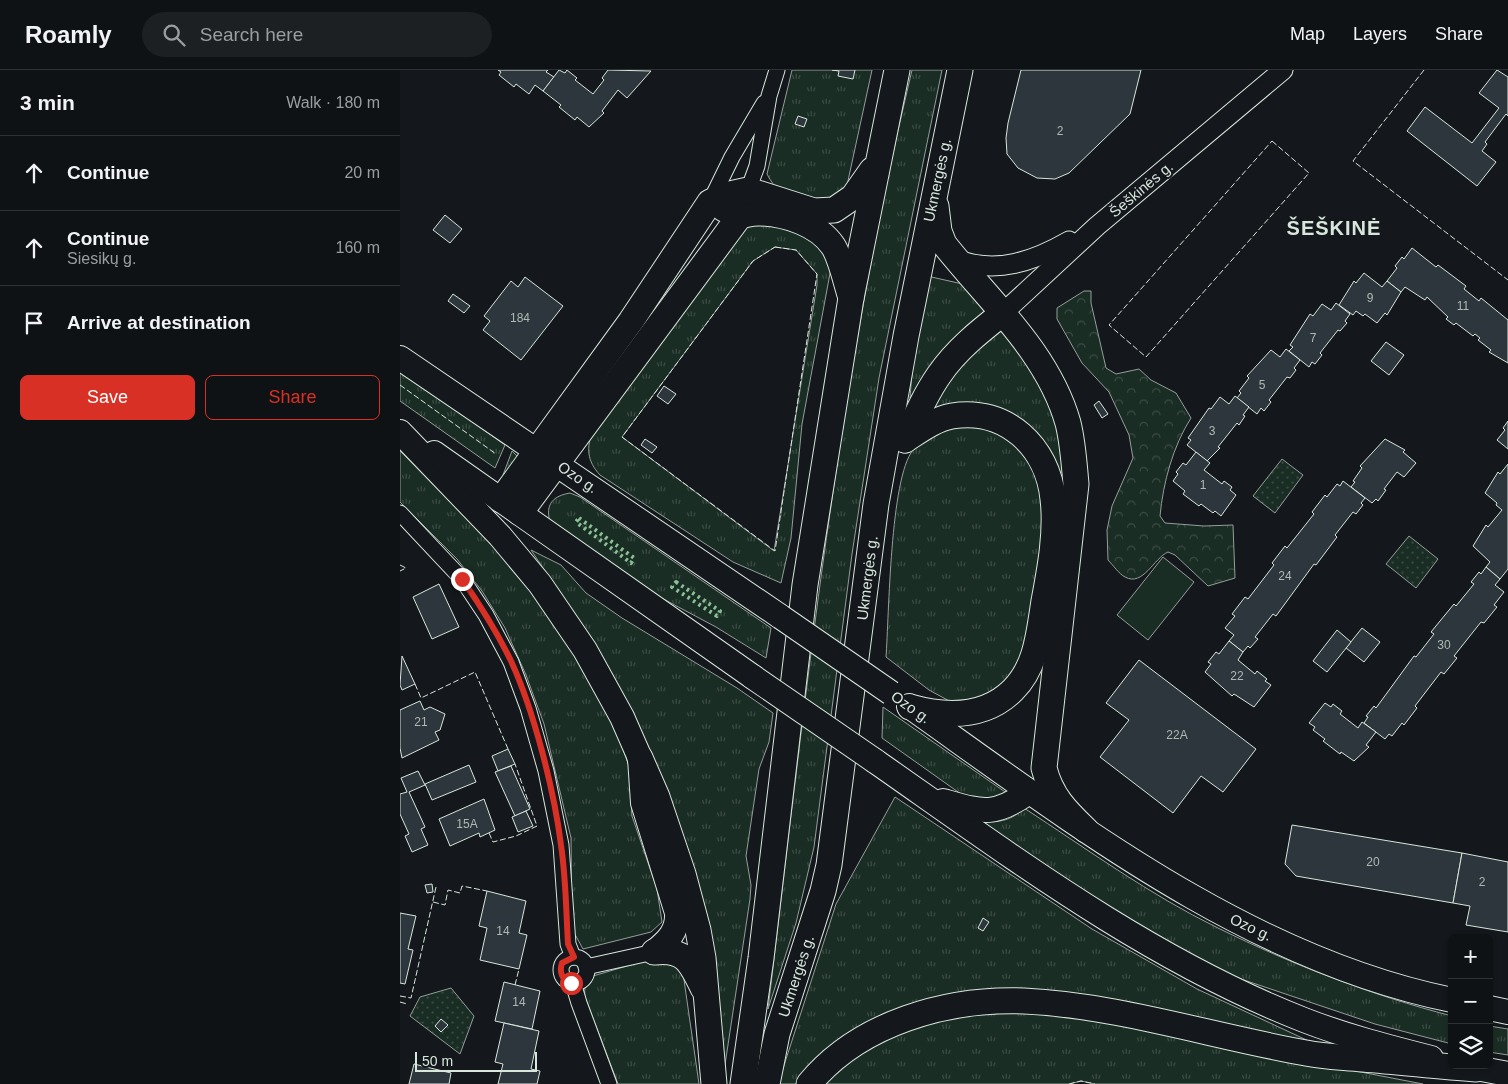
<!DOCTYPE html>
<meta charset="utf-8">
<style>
:root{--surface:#0f1215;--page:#1d2022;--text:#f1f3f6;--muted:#9b9ea0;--line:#2f3234;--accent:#d93025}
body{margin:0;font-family:Arial,sans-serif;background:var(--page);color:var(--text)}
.controls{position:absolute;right:15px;bottom:15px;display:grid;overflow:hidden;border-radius:8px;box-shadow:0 1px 4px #0004}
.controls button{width:45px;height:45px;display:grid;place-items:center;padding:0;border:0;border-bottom:1px solid var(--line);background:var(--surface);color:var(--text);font:25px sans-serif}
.scale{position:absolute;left:15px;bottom:12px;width:122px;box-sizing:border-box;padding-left:5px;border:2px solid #d8e6dc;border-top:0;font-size:14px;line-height:18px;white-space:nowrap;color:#d8e6dc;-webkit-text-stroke:4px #14181c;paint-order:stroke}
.stop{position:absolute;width:15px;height:15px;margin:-11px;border:4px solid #d93025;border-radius:50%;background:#fff}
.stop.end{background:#d93025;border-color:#fff;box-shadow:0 1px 5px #0008}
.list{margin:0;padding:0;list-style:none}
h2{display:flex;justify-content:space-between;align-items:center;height:65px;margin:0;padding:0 20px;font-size:21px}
h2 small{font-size:16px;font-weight:400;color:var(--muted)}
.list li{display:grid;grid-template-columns:32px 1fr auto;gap:15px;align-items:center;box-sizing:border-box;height:75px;padding:0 20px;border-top:1px solid var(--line)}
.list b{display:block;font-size:19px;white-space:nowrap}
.list p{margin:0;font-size:16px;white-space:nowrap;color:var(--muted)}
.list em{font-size:16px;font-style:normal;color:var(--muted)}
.actions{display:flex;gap:10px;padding:15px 20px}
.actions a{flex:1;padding:11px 0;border:1px solid var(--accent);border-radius:8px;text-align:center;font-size:18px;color:var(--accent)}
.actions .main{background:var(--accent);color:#fff}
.icon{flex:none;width:28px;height:28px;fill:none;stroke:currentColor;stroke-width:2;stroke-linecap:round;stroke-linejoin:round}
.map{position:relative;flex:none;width:1108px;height:1014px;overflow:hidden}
header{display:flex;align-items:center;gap:30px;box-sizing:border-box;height:70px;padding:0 25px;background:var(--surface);border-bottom:1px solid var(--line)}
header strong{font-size:24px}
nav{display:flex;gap:28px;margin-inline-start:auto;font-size:18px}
.search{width:350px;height:45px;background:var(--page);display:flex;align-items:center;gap:12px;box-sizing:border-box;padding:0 18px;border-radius:28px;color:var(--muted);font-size:19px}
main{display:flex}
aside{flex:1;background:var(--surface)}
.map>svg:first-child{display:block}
.grass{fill:url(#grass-tufts);stroke:#939e99;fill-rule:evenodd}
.forest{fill:url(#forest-crowns);stroke:#939e99}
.park{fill:url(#park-dots);stroke:#939e99}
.garden{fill:#1a2d24;stroke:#939e99}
.building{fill:#2c363c;stroke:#d8e6dc}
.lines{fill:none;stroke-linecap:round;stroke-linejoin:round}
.minor-casing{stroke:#d8e6dc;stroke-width:17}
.tertiary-casing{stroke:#d8e6dc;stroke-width:21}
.primary-casing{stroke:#d8e6dc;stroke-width:26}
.trunk-casing{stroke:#d8e6dc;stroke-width:27}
.minor{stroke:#14181c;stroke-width:15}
.tertiary{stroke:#14181c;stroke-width:19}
.primary{stroke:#14181c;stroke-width:24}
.trunk{stroke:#14181c;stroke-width:25}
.primary-bridge-casing{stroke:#d8e6dc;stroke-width:26;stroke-linecap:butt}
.primary-bridge{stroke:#14181c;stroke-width:24}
.hedge{stroke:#8ac095;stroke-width:4;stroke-dasharray:2.5 4;stroke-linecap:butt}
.fence{stroke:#d8e6dc;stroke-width:1;stroke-dasharray:6 2.5;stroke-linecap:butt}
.route{stroke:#d93025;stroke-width:6}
.labels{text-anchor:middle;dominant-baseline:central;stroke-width:4;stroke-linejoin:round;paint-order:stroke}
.number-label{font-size:12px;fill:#adbab4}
.street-label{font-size:15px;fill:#d8e6dc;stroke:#14181c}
.district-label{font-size:20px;font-weight:bold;letter-spacing:1px;fill:#d8e6dc;stroke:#14181c}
</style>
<header>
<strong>Roamly</strong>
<div class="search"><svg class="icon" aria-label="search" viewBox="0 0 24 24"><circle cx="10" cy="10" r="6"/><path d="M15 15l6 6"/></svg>Search here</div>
<nav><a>Map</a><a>Layers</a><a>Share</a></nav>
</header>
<main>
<aside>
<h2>3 min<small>Walk · 180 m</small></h2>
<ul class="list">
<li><svg class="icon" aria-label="ahead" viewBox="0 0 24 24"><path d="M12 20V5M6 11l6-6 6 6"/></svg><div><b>Continue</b></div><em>20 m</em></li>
<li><svg class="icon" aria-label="ahead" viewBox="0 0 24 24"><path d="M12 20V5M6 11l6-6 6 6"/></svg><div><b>Continue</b><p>Siesikų g.</p></div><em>160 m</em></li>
<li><svg class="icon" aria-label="arrive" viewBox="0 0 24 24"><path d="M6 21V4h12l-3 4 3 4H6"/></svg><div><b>Arrive at destination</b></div></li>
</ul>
<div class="actions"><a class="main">Save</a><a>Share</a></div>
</aside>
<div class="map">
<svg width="1108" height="1014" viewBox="0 0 1108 1014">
<defs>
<pattern id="grass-tufts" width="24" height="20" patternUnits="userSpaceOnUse" patternTransform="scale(1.25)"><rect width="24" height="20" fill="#1a2d24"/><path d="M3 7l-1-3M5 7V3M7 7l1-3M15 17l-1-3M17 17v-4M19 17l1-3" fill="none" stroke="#3b4b43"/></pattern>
<pattern id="forest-crowns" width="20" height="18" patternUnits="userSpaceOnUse" patternTransform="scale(1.25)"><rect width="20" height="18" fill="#1a2d24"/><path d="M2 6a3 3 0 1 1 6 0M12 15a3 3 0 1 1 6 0" fill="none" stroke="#3b4b43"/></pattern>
<pattern id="park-dots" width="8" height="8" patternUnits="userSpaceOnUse" patternTransform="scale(1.25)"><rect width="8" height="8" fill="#1a2d24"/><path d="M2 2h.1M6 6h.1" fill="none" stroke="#3b4b43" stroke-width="1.8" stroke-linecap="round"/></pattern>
</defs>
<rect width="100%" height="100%" fill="#14181c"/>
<!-- grass -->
<g class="grass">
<path d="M392,0H472L446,120L435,133C407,130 381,133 367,104Z"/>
<path d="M512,0H542L479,308L452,484L414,777L396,853L368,939C406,625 438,308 512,0Z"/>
<path d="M384,153L419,172L431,198L402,354L391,468L381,513L333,492L200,405C187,391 186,378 193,360L341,162L350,154ZM375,177L396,180L417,204V215L374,481L222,367L353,191Z"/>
<polygon points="527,206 576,217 594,240 518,316 510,328 513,290"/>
<polygon points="601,257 627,291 656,350 668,438 627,359 519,352 534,323"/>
<polygon points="0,301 105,375 95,398 0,331"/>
<path d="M578,354L611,370L634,398L643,434L642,468L625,577L619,595L591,628L553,633L529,620L486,587C489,546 490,408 513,380C528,362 555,355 578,354Z"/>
<polygon points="0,381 115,497 173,582 215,657 229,696 232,746 257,819 262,852 251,862 183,879 172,859 171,768 144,654 126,605 105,558 82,521 57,489 0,432"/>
<polygon points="112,381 118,387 108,405 103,405"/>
<path d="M170,423L180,427L371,558L366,588L316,557L254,524L150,452C145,434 153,426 170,423Z"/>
<polygon points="131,480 161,495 186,523 222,548 337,618 373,643 369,672 359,699 346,786 351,815 350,829 323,1008 230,639 202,586"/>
<polygon points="483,637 608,724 602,730 568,729 482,668"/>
<polygon points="495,727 692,859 797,919 913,973 583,921 399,1010 397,1014 378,1014 436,834"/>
<path d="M624,738C687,779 750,825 818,858C893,895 971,925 1052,946V974L975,954L826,904L774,877L696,829L582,752C600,752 611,751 624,738Z"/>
<path d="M254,888L269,891L283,903L299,1014H218L185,927C184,918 185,912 193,906Z"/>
<polygon points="574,941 649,942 1023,1014 695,1014 681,1011 669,1014 422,1014 433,1003 489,963"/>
<polygon points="1089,956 1108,959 1108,985 1089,982"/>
</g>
<!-- forest -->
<path class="forest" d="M684,221H691V233L706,298L716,304L739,299L751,310L776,323L791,348C773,376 763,413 760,446L765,453L804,456L833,455L835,508L808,516L775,485L768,482C754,488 743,517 725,507C719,504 713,495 708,490L707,460L712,436L733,388L729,365L709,322L682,293L657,249V238Z"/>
<!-- park -->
<g class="park">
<polygon points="882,389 903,405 875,443 853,426"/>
<polygon points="1009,466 1038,489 1016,518 986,494"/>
<polygon points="51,918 74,946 60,984 10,946 20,927"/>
</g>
<!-- garden -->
<polygon class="garden" points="763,487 794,512 748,570 717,545"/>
<!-- building -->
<g class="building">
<polygon points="98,0 148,0 146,2 154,7 143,21 135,15 129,24 116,14 114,17 99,5 101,2"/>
<polygon points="159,0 165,3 167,0 177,8 175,10 193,24 204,10 202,8 208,0 251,1 227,28 218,20 202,41 204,43 189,57 177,47 175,50 159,37 161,35 143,21"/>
<polygon points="432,0 455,0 453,9 438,6 439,1"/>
<polygon points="621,0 741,0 730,44 669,103 655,109 637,108 618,98 607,84 606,68 608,53"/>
<polygon points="1097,0 1108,7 1108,46 1106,44 1085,72 1087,74 1082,81 1096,92 1077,116 1007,61 1025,37 1072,73 1099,38 1079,23"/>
<polygon points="398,46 407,49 404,57 395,54"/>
<polygon points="45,145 62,159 50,173 33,160"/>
<polygon points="1012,178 1036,197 1038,195 1066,216 1064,219 1079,231 1081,228 1108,250 1108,293 1089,282 1091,280 1078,270 1080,268 1075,264 1073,266 1056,253 1054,255 1046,249 1048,247 1027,227 1025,230 1005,217 1001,222 987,211 997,198 995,196 1002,187 1004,189"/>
<polygon points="964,203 982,217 987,211 1001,222 987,245 985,243 977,253 965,244 963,246 956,241 953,245 939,235 954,211 956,213"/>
<polygon points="125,207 163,236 121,290 83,260 90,251 84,246 111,211 118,217"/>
<polygon points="53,224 70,236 64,243 48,231"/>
<polygon points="936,233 950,244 945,251 947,253 940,261 938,260 920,283 922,285 915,294 912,292 909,297 889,281 893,277 890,275 910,244 913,246 922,234 931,240"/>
<polygon points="986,272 1004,285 989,305 971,291"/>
<polygon points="886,279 900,290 894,298 896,300 890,308 887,307 869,330 871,332 864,341 861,338 857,344 837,328 841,323 839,321 849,308 847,306 871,280 880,287"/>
<polygon points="264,316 276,324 268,334 257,326"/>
<polygon points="835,326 849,337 843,345 845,346 839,355 837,353 818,377 820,378 807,391 787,375 791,370 788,368 809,338 811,339 820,327 829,334"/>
<polygon points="699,331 708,344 702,348 694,335"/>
<polygon points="1108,351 1108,379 1097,370 1105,360 1103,358"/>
<polygon points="245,369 257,377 252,383 241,375"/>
<polygon points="985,369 1005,380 1003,382 1016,393 1004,407 997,402 984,419 986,420 978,431 976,429 972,433 951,417 955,412 953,411 962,398 960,396"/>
<polygon points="796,382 810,393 804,400 822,414 824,411 832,417 830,420 836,425 821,446 815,441 813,443 801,434 799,436 783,424 785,421 773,411 778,404 776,402 783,393 786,395"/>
<polygon points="1108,394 1108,499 1100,509 1086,497 1090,492 1073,476 1086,455 1088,457 1102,440 1096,435 1097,433 1085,423 1098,402 1100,404"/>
<polygon points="943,411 965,428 961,433 963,435 956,444 953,442 935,465 937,467 916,495 914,494 876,546 873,544 855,567 858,569 850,578 848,576 843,582 829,571 834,565 825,558 835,546 832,544 845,527 848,529 874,495 872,493 885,476 887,478 914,444 912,442 925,425 927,427 937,414 940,416"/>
<polygon points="1086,497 1100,509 1095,515 1104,522 1094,535 1097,537 1084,553 1081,552 1054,586 1057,588 1044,604 1041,602 1015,636 1017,638 1004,655 1002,653 992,666 989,664 985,669 964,653 968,647 966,646 974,636 976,638 1014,586 1016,587 1034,564 1031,562 1054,534 1056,536 1074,514 1071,512 1079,502 1081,504"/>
<polygon points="39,514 59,557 32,569 13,527"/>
<polygon points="962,558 980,572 964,592 946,578"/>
<polygon points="937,560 951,572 927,602 913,591"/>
<polygon points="829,571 843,582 838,590 855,604 857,601 867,609 865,611 871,615 854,637 834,624 832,626 805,602 811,594 808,592 816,582 819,584"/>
<polygon points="2,586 15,614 2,620 0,615"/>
<polygon points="739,590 856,679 823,722 801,706 773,743 700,687 729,650 706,633"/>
<polygon points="20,631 24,640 30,637 45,644 40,660 35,662 39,670 2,688 0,678 0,640"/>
<polygon points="925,633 931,637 933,634 942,641 940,644 958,658 962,652 976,662 966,675 969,677 954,691 941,682 940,684 923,671 925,669 913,660 915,657 909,653"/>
<polygon points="108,679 115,694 98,701 92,686"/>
<polygon points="69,695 76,712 32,730 25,714"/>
<polygon points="111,696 130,739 115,746 95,702"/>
<polygon points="18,701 25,715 9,722 25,757 21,759 28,775 12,782 5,766 9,764 0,744 0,724 7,722 1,708"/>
<polygon points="84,729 95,760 80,767 79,763 50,776 39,749"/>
<polygon points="126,741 133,756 118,762 112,747"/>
<polygon points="892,755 1062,783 1053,833 896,806 885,794"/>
<polygon points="1062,783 1108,792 1108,862 1066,855 1070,836 1053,833"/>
<polygon points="32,814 33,822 27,823 25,815"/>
<polygon points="87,821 126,831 119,863 127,865 119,899 80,890 87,858 79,856"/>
<polygon points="0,843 16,846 8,879 13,880 5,914 0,913"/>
<polygon points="583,848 589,852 583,861 578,858"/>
<polygon points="104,912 140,921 132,959 95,951"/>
<polygon points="41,949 48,955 41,962 35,956"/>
<polygon points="104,953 139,961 131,999 140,1001 137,1014 98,1014 103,994 95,992"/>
<polygon points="14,994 51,1003 49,1014 9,1014"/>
</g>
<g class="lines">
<!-- minor casing -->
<g class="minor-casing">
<g id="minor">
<polyline points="346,126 357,96 369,26 377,0"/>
<polyline points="310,132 332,87 364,33"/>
<polyline points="0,443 62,509 86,545 111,592 128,638 146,701 161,775 168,874 173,887"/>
<circle cx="174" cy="900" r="13"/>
<polyline points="186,897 254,882"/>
<polyline points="173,913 179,933 209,1014"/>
</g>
</g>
<!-- tertiary casing -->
<g class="tertiary-casing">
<g id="tertiary">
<path d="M556,189C596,205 634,191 669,171"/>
<polyline points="603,243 697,156 883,0"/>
</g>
</g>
<!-- primary casing -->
<g class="primary-casing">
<g id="primary">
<polyline points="0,288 381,547"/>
<path d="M0,362L100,466L140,514L185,580L222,647L240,688L243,733L277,843C278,861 268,871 254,882"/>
<polyline points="34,383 353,607"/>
<path d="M509,636C674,753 849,889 1052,930"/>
<path d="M475,691C611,786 748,889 904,950C945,966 988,977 1031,988"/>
<path d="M543,731C582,742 594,747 629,722"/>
<polyline points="1089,938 1108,942"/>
<polyline points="1060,995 1108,1004"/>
</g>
</g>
<!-- trunk casing -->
<g class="trunk-casing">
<g id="trunk">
<path d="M536,136L539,161L544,174C588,230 648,282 668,353C673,373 674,393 676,414L644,698C651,726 666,741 686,760"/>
<path d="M324,139C347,151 341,142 361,143C386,144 418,154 433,176C441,188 446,213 451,228"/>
<path d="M505,370C519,361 535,349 552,346C606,337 648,377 653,429C657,462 650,499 644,531C639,562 637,596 613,620C585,648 546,647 510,637"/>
<path d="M505,370C515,348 525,325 539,305C556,280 580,261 603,243"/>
<polyline points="101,430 231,251 310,132 330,124 348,120 414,141 434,140 453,127 472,100"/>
<polyline points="120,443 339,147"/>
<polyline points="240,688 257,727 283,804 298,860 303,888 314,1014"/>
<path d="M254,882C285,878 291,893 303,918"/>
<polyline points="343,1014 361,888 405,515 451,228 497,0"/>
<polyline points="367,1014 377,964 423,821 429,795 476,434 506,266 560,0"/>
<path d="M409,1014C459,953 547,928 624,931C716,935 815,967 906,983C925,987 944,987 963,989C1000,992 1038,996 1076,999"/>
</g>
</g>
<!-- minor -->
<use href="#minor" class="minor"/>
<!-- tertiary -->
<use href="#tertiary" class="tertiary"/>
<!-- primary -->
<use href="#primary" class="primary"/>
<!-- trunk -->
<use href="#trunk" class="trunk"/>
<!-- primary-bridge casing -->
<g class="primary-bridge-casing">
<g id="primary-bridge">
<polyline points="381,547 491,623"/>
<polyline points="353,607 475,691"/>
</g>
</g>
<!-- primary-bridge -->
<use href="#primary-bridge" class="primary-bridge"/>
<!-- hedge -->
<g class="hedge">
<polygon points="179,448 234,488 231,493 176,452"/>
<polygon points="276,512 320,541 317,546 272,517"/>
</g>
<!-- fence -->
<g class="fence">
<polyline points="1024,0 953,91 1108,210"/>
<polygon points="872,71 909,103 746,287 709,255"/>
<polygon points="375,177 396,180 417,204 375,481 222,367 353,191"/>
<polyline points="0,315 96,384"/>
<polyline points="0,495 6,498 0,501"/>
<polyline points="15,614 21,628 75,602 108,679"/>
<polyline points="89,763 93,772 116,766 137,756 115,694"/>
<polyline points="33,832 45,835 48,820 60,823 62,816 87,821"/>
<polyline points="115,915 119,899"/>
<polyline points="0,926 11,928 36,817"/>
<polyline points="0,932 7,934"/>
<polyline points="669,1014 681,1011 695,1014"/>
</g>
</g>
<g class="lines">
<!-- route -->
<path class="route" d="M62,509C80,535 97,562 111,591C134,641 154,720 161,775C166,808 166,841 168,874L174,887L162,893C159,902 162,910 171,913"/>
</g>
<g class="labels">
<!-- number labels -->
<g class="number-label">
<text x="660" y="61">2</text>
<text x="970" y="228">9</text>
<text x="1063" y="236">11</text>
<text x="120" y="248">184</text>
<text x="913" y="268">7</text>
<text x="862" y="315">5</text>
<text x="812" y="361">3</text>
<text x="803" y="415">1</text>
<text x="885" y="506">24</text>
<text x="1044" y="575">30</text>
<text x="837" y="606">22</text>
<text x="21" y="652">21</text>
<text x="777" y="665">22A</text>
<text x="67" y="754">15A</text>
<text x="973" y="792">20</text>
<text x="1082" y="812">2</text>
<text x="103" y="861">14</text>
<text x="119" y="932">14</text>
</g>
<!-- street labels -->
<g class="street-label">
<text transform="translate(537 110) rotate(-78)">Ukmergės g.</text>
<text transform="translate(741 119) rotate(-40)">Šeškinės g.</text>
<text transform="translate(178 407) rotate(34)">Ozo g.</text>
<text transform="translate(467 508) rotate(-83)">Ukmergės g.</text>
<text transform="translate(511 637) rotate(35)">Ozo g.</text>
<text transform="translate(851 857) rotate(25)">Ozo g.</text>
<text transform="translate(396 906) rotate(-72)">Ukmergės g.</text>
</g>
<!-- district labels -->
<g class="district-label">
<text x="934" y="158">ŠEŠKINĖ</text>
</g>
</g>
</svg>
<div class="controls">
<button>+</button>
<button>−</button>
<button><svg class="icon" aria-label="layers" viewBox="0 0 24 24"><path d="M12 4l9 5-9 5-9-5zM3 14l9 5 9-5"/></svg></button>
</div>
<div class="scale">50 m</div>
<div class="stop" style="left:171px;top:913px"></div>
<div class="stop end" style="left:62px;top:509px"></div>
</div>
</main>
